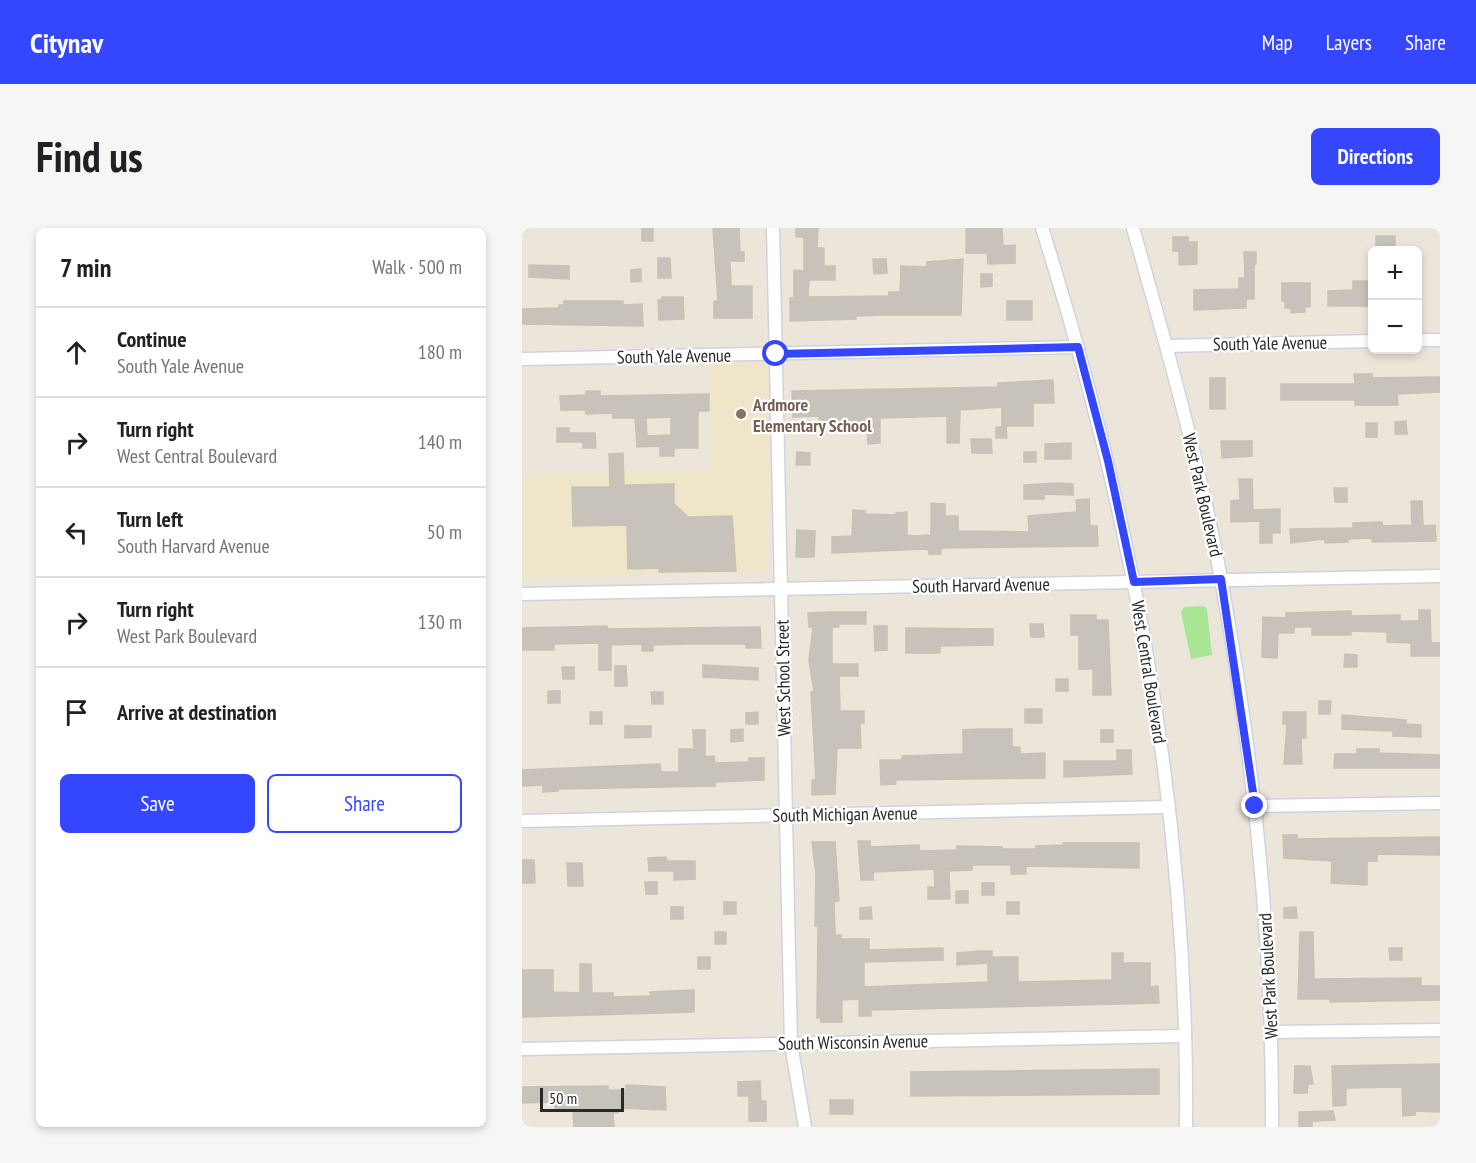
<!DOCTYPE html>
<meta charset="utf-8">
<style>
:root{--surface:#fff;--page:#f6f6f6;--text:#202124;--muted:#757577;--line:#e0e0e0;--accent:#3447ff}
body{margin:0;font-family:"PT Sans Narrow",sans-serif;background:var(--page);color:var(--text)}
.controls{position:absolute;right:18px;top:18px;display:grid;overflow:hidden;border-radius:9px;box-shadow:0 3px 9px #0003}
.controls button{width:54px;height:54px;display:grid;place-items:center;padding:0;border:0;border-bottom:2px solid var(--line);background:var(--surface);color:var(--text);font:30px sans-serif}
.scale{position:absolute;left:18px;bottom:15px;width:84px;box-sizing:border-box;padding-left:6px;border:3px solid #292929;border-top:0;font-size:16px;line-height:21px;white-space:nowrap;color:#292929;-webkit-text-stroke:4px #fff;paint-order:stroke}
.stop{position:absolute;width:18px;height:18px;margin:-14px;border:4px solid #3447ff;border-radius:50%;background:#fff}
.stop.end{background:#3447ff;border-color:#fff;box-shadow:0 2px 6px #0008}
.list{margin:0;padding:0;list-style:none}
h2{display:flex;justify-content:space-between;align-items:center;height:78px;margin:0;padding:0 24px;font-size:26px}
h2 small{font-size:20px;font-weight:400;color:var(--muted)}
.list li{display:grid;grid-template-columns:39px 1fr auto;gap:18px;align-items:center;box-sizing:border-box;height:90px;padding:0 24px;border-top:2px solid var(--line)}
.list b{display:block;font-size:22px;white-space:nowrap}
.list p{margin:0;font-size:20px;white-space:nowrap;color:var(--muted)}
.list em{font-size:20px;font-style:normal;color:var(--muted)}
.actions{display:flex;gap:12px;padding:18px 24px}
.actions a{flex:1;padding:14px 0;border:2px solid var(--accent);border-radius:9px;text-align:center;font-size:21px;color:var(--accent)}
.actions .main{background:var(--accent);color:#fff}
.icon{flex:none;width:33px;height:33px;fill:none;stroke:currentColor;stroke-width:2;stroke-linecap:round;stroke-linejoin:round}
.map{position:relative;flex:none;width:918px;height:899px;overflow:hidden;border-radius:9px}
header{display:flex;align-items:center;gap:36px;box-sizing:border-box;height:84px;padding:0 30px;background:var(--accent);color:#fff}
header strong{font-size:28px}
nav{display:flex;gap:33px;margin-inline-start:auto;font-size:21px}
.intro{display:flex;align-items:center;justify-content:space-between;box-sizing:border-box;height:144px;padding:0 36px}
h1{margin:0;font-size:42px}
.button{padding:15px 27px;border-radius:9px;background:var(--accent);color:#fff;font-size:21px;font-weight:700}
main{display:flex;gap:36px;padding:0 36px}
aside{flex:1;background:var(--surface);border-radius:9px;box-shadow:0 3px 9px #0003}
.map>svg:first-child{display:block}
.education{fill:#efe6c9}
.green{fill:#a8e594}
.building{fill:#c7c3ba;stroke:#c7c2b4;stroke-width:1.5;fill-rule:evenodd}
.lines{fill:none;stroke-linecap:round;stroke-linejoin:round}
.minor-casing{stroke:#d0d1e3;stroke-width:15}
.minor{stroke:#fff;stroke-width:12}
.route{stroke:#3447ff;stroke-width:8}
.education-dot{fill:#8d6e63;stroke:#fff;stroke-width:2}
.labels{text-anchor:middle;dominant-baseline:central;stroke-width:4.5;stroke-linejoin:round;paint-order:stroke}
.street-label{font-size:18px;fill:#292929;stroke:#fff}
.education-label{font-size:18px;font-weight:bold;fill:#785e54;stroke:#fff;text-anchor:start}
</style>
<header>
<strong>Citynav</strong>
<nav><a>Map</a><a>Layers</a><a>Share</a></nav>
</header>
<div class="intro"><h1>Find us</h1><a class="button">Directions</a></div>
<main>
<aside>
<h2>7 min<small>Walk · 500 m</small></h2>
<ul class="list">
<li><svg class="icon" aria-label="ahead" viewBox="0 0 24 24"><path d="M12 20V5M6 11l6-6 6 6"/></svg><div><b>Continue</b><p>South Yale Avenue</p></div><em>180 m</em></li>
<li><svg class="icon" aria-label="right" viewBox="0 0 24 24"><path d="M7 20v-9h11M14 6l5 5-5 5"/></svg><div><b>Turn right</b><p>West Central Boulevard</p></div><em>140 m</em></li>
<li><svg class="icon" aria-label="left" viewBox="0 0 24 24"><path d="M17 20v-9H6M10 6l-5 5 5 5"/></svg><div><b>Turn left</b><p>South Harvard Avenue</p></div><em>50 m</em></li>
<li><svg class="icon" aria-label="right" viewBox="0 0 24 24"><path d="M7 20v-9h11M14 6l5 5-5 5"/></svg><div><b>Turn right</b><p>West Park Boulevard</p></div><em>130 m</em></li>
<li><svg class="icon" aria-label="arrive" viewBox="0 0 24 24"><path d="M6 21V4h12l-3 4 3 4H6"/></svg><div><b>Arrive at destination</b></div></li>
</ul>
<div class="actions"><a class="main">Save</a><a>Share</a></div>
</aside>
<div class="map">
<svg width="918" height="899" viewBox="0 0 918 899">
<rect width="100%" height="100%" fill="#ece6da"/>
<!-- education -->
<polygon class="education" points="251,129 245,343 0,351 0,247 189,242 188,130"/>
<!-- green -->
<polygon class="green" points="682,378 685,381 690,427 669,431 659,384 662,379"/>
<!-- building -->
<g class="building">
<rect x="120" y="0" width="11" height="13"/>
<polygon points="191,0 217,0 218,24 222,24 222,33 208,33 209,58 230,58 230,90 192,90 192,73 196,73"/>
<polygon points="274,0 296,0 295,20 302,20 302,38 313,38 313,52 287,52 286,69 367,68 367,64 378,64 379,38 405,39 405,34 441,31 439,87 360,87 334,88 334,91 268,93 268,70 272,70 272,42 282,43 282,9 274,9"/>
<polygon points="444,0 480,0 481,18 493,17 493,35 466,36 465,25 444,25"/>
<rect x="854" y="8" width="19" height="14"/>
<polygon points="651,9 666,9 666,14 675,14 675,36 657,37 657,23 651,23"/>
<polygon points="722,24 734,24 734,36 732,37 732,71 724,71 724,80 672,82 672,62 717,61 717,50 723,50"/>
<polygon points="136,30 148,30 149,50 136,50"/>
<polygon points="351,31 364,31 365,45 352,46"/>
<polygon points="7,37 47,38 47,51 7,49"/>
<polygon points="119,41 119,53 109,54 109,42"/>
<polygon points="459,46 470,46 470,58 459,59"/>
<polygon points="831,53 850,53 846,78 806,78 806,63 831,62"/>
<polygon points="760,55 788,55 788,79 783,79 783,84 769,85 769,80 763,80 763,73 760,73"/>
<polygon points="140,69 161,69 162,91 137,92 136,72 140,72"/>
<polygon points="42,73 101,73 101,77 120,76 121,98 0,96 0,81 37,80 37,77 42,77"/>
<rect x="485" y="73" width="25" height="19"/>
<polygon points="832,146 850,146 850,150 918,149 918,164 875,166 876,177 833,177 833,172 759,172 759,156 833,156"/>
<rect x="688" y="150" width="15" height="31"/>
<polygon points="531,152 532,175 511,175 511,198 480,198 480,179 438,182 437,215 425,215 425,188 358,190 358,215 346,216 345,200 322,200 322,196 297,197 297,188 271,189 270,163 476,159 476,155"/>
<path d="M64,163H78V168L187,166V183H176V220H152V228H138V218L115,219L113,190H91V185L64,186V182H39L38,168L64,167ZM149,189V207L125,208L124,190Z"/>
<polygon points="884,193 885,206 873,206 873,194"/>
<rect x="844" y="195" width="11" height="14"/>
<polygon points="474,199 484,199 485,210 474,210"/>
<polygon points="35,200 47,200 47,205 73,205 74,220 61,220 61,214 35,214"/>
<polygon points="449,211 469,211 470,225 450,225"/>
<polygon points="699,213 730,213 730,228 700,230"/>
<polygon points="549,215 549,231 523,231 523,216"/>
<polygon points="275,224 288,225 288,237 274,237"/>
<rect x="502" y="224" width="12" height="10"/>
<polygon points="101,225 102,257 152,256 152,276 166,289 210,288 214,343 137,344 137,340 106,341 105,297 51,298 50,259 88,259 87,226"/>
<polygon points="717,251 730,251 731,282 758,281 758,305 750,305 750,315 738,315 738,293 709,294 709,273 718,272"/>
<polygon points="538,255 551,256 551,267 522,266 522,271 502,271 502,257"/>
<polygon points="812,260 825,260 825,274 813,274"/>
<polygon points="567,271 568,298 575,298 576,318 419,320 419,326 407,326 407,322 401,321 310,325 310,309 330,308 331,282 343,283 343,286 374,287 374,285 385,284 385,307 391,308 409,307 409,275 423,276 423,288 436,288 436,303 507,304 506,288 555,284 554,272"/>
<polygon points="889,273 900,273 901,298 913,297 914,313 850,314 850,310 826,311 826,314 803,315 803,311 769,315 768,301 831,300 831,295 860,294 861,298 890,297"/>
<polygon points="275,302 293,303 292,329 274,329"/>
<polygon points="897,382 908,382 909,415 918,415 918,428 889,428 889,415 865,414 865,404 829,403 829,407 790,407 790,399 772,399 772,405 756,405 755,430 740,429 741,389 764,390 764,385 829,383 829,388 878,387 878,393 897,393"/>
<polygon points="309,384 344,384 344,396 316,396 317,399 310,399 310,436 336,436 336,448 317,448 318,483 342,483 342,495 338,495 339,520 315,520 313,566 290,567 290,552 294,552 289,464 292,464 287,432 291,399 287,399 286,385"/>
<polygon points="549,387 574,387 574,392 586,392 589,467 571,467 571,441 557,441 557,407 549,407"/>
<polygon points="508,396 521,396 522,409 509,409"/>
<polygon points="85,398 85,401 238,399 239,420 224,420 224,416 164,416 131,417 131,423 120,423 120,416 89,417 89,442 77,442 77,415 32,416 32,422 0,422 0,400"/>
<polygon points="352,398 365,398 365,422 353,423"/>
<polygon points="384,400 471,401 471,417 418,418 418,425 384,425"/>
<polygon points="823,426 835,427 835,439 822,439"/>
<polygon points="181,437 236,440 236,452 181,449"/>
<polygon points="93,438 104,438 105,458 93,458"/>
<polygon points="40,439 52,439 52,451 41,451"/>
<rect x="534" y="451" width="12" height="12"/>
<rect x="26" y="463" width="12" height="12"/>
<polygon points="129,464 141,464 141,476 130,476"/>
<polygon points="797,473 809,473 808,486 797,486"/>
<rect x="503" y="481" width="17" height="14"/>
<rect x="68" y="484" width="12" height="12"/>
<polygon points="236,484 236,496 224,496 224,485"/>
<polygon points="761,484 784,484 784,510 779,510 780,536 762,536 765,496 761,496"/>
<polygon points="820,487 884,492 884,496 899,497 899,509 871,508 871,503 820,501"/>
<polygon points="103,498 129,498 129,509 103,510"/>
<polygon points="221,501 221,513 209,514 209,502"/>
<polygon points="457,501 490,501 490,519 498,519 498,526 523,525 523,550 373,552 374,556 359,557 358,532 380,532 380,528 441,526 441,502"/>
<polygon points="171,502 183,502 183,529 192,528 193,535 227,534 227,530 242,530 242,552 193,554 193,558 35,561 36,563 21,564 21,557 0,558 0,542 138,536 139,544 157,544 157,521 172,521"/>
<rect x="579" y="502" width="12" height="12"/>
<polygon points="835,521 857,521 857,525 918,527 918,540 812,540 813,526 835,526"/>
<polygon points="595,522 609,522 610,546 542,549 542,533 595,533"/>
<polygon points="761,607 775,607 775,611 918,609 918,627 855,626 855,633 845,633 845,657 809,655 810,633 762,630"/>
<polygon points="336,613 348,613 348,619 397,617 398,623 435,622 435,618 480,619 480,621 514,621 514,618 541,617 541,615 617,615 617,640 504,638 504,646 489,646 489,637 450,637 450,642 427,643 428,671 406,671 406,659 413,659 412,641 351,644 351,652 339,652"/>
<polygon points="290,614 313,614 317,673 312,674 313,707 319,707 319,711 347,711 347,722 421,720 421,732 342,734 342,759 466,754 466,735 435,737 435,725 459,723 470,723 470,729 496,729 496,754 590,752 590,725 601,725 601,735 628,735 628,759 636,758 637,775 349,782 349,788 337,788 337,771 320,772 320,794 299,794 299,790 295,790 296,698 293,698 294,646"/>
<polygon points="144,629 145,633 173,633 173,651 152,652 152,643 127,643 126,630"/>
<polygon points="0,632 12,632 13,655 0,655"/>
<polygon points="45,635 60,635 61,658 46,658"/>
<polygon points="123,654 135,654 135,666 124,666"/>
<rect x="460" y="655" width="12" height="12"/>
<rect x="434" y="663" width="12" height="12"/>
<rect x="202" y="674" width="12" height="12"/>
<rect x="485" y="674" width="12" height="12"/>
<rect x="149" y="679" width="12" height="12"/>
<polygon points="349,679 350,691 338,691 338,680"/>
<polygon points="774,679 775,690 762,690 762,680"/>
<rect x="193" y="704" width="11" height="12"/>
<polygon points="778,704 791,704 792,751 899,750 899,758 918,758 918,772 808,774 808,771 776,771"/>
<polygon points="867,720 880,720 880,732 868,732"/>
<rect x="176" y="729" width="12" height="12"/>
<polygon points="58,736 69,736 70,765 91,765 91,769 129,768 128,764 172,762 172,784 0,789 0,742 31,742 31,764 58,765"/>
<polygon points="918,836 918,884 893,883 893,887 881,888 880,859 824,860 824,877 811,878 810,838"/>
<polygon points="773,838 788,838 791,856 786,856 785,865 772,865"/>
<polygon points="637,841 637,866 389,868 389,844"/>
<polygon points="238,853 239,873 244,873 244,893 227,893 227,868 216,868 216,854"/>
<polygon points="104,857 143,859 144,882 96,880 96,885 91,885 92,899 52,899 51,881 33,881 33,874 0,875 0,859 86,858 86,862 104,862"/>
<rect x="308" y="872" width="23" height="14"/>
<polygon points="811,883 813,892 790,893 790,899 777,899 777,884"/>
</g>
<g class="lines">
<!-- minor casing -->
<g class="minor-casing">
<g id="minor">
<polyline points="251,0 269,816 283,899"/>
<path d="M520,0C612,290 667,594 664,899"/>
<path d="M611,0C644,116 677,232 699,351C732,532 751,716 750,899"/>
<polyline points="896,112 918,112"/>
<polyline points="645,118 850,113"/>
<polyline points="0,131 556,119"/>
<polyline points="0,366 918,348"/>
<polyline points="733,578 918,575"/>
<polyline points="0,593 647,579"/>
<polyline points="749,804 918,802"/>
<polyline points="0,821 662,808"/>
</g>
</g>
<!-- minor -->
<use href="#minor" class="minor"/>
</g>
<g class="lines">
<!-- route -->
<polyline class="route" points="254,126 556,119 586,233 612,354 699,351 733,578"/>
</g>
<!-- markers -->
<circle class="education-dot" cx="219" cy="186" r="6"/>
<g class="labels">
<!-- street labels -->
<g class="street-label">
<text transform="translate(748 115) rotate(-1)">South Yale Avenue</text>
<text transform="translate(152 128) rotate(-1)">South Yale Avenue</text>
<text transform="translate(681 267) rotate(77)">West Park Boulevard</text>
<text transform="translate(459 357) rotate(-1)">South Harvard Avenue</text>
<text transform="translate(627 444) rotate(81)">West Central Boulevard</text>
<text transform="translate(261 450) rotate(-91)">West School Street</text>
<text transform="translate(323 586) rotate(-1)">South Michigan Avenue</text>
<text transform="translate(746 748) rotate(-93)">West Park Boulevard</text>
<text transform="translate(331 814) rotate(-1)">South Wisconsin Avenue</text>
</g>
<!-- education labels -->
<g class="education-label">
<text x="231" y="176">Ardmore<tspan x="231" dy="21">Elementary School</tspan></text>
</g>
</g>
</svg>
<div class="controls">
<button>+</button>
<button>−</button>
</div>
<div class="scale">50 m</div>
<div class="stop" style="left:254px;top:126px"></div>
<div class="stop end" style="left:733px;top:578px"></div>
</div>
</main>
